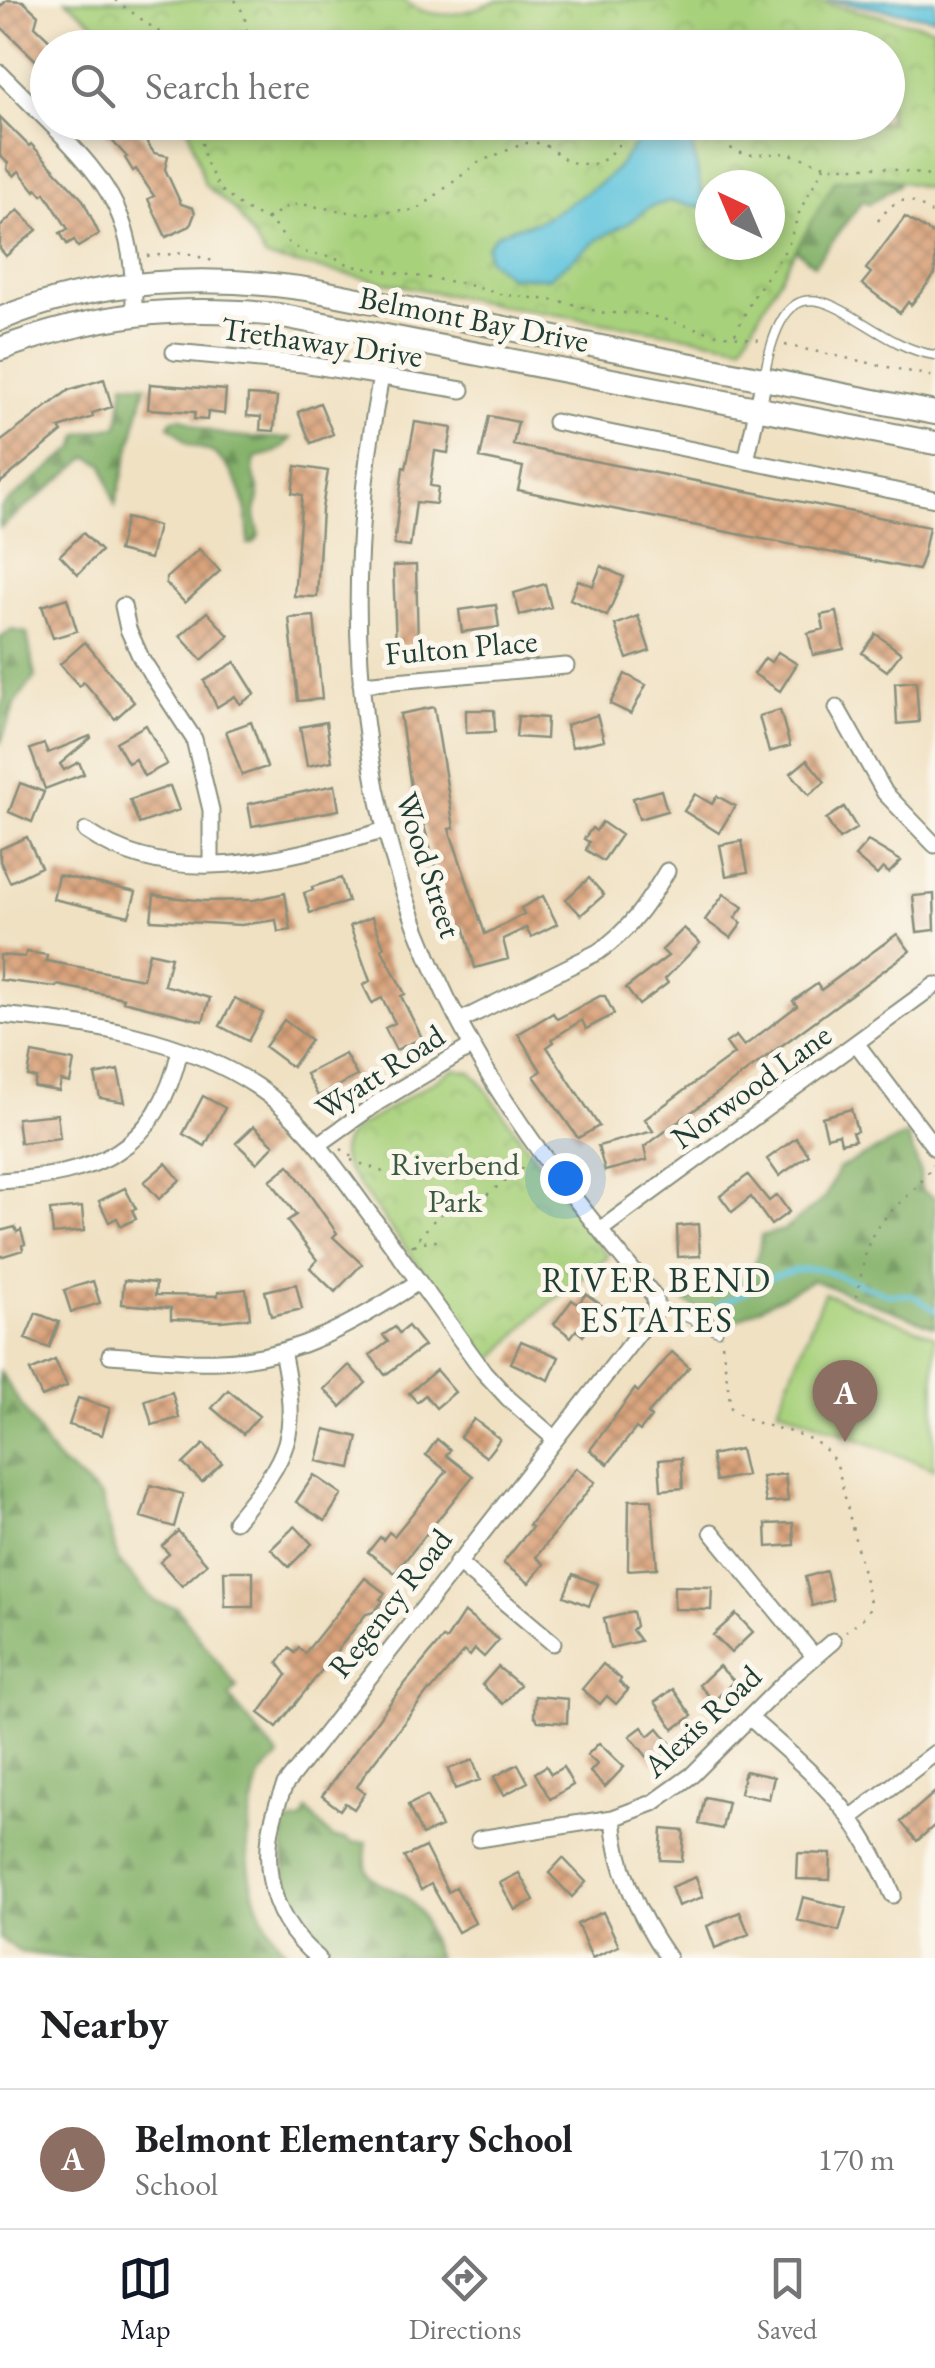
<!DOCTYPE html>
<html lang="en">
<head>
<meta charset="utf-8">
<style>
	:root { --surface:#fff; --page:#f2f2f2; --text:#202124; --muted:#757577; --line:#e0e0e0; --accent:#111827 }
	body { margin:0; font-family:"EB Garamond",serif; background:var(--page); color:var(--text) }
	.compass { position:absolute; left:695px; top:170px; width:90px; height:90px; border-radius:50%; background:var(--surface); box-shadow:0 5px 15px #0003; rotate:316deg }
	.you { position:absolute; left:565px; top:1178px; width:35px; height:35px; margin:-25px; border:8px solid #fff; border-radius:50%; background:#1a73e8; box-shadow:0 0 0 15px #1a73e833 }
	.badge { display:grid; place-items:center; width:65px; height:65px; border-radius:50%; background:var(--accent); color:#fff; font-size:32px; font-weight:700 }
	.pin { position:absolute; translate:-50% -82px; filter:drop-shadow(0 2px 5px #0008) }
	.pin::after { content:''; position:absolute; top:52px; width:35px; height:30px; background:inherit; clip-path:polygon(0 0,100% 0,50% 100%) }
	.list { margin:0; padding:0; list-style:none }
	h2 { display:flex; justify-content:space-between; align-items:center; height:130px; margin:0; padding:0 40px; font-size:42px }
	h2 small { font-size:32px; font-weight:400; color:var(--muted) }
	.list li { display:grid; grid-template-columns:65px 1fr auto; gap:30px; align-items:center; box-sizing:border-box; height:140px; padding:0 40px; border-top:2px solid var(--line) }
	.list b { display:block; font-size:38px; white-space:nowrap }
	.list p { margin:0; font-size:32px; white-space:nowrap; color:var(--muted) }
	.list em { font-size:32px; font-style:normal; color:var(--muted) }
	.icon { flex:none; width:55px; height:55px; fill:none; stroke:currentColor; stroke-width:2; stroke-linecap:round; stroke-linejoin:round }
	.map { position:relative; flex:none; width:935px; height:1958px; overflow:hidden }
	.search { position:absolute; background:var(--surface); box-shadow:0 5px 15px #0003; left:30px; right:30px; top:30px; height:110px; display:flex; align-items:center; gap:25px; box-sizing:border-box; padding:0 35px; border-radius:55px; color:var(--muted); font-size:38px }
	.sheet { height:270px; background:var(--surface) }
	nav { display:flex; justify-content:space-around; align-items:center; box-sizing:border-box; height:140px; border-top:2px solid var(--line); background:var(--surface); font-size:28px; color:var(--muted) }
	nav a { display:grid; justify-items:center; gap:5px }
	nav .on { color:var(--accent) }
	.map>svg:first-child { display:block }
	.green { fill:#a8d17c; stroke:#648758; stroke-width:2.5 }
	.forest { fill:url(#forest-firs); stroke:#527850; stroke-width:2.5 }
	.park { fill:url(#park-crowns); stroke:#648758; stroke-width:2.5; fill-rule:evenodd }
	.water { fill:#5fc4dd; stroke:#3f8088; stroke-width:2.5 }
	.lines { fill:none; stroke-linecap:round; stroke-linejoin:round }
	.stream { stroke:#5fc4dd; stroke-width:5 }
	.building { fill:url(#building-cross-hatch) }
	.lane-casing { stroke:#888f7c; stroke-width:11 }
	.street-casing { stroke:#888f7c; stroke-width:19 }
	.secondary-casing { stroke:#888f7c; stroke-width:26 }
	.path { stroke:#888f7c; stroke-width:2.5; stroke-dasharray:2.5 8; stroke-linecap:butt }
	.lane { stroke:#fff; stroke-width:8 }
	.street { stroke:#fff; stroke-width:15 }
	.secondary { stroke:#fff; stroke-width:22 }
	.labels { text-anchor:middle; stroke-width:10; stroke-linejoin:round; paint-order:stroke }
	.street-label { font-size:32px; fill:#1f3d34; stroke:#fbf7ec }
	.park-label { font-size:32px; fill:#3a5b42; stroke:#fbf7ec }
	.neighbourhood-label { font-size:35px; letter-spacing:2.5px; fill:#1f3d34; stroke:#fbf7ec }
</style>
</head>
<body>
<div class="map">
<svg width="935" height="1958" viewBox="0 0 935 1958">
	<defs>
		<pattern id="forest-firs" width="22" height="20" patternUnits="userSpaceOnUse" patternTransform="scale(2.5)"><rect width="22" height="20" fill="#86b36c"/><path d="M5 1l3.5 6h-7zM16 11l3.5 6h-7z" fill="#6d935a"/></pattern>
		<pattern id="park-crowns" width="20" height="18" patternUnits="userSpaceOnUse" patternTransform="scale(2.5)"><rect width="20" height="18" fill="#a8d17c"/><path d="M2 6a3 3 0 1 1 6 0M12 15a3 3 0 1 1 6 0" fill="none" stroke="#90b46c"/></pattern>
		<pattern id="building-cross-hatch" width="8" height="8" patternUnits="userSpaceOnUse" patternTransform="scale(2.5)"><rect width="8" height="8" fill="#daa37c"/><path d="M0 0l8 8M0 8l8-8" fill="none" stroke="#b08666"/></pattern>
	</defs>
	<rect width="100%" height="100%" fill="#fbf7ec"/>
	<filter id="ink" filterUnits="userSpaceOnUse"><feTurbulence type="fractalNoise" baseFrequency=".01" numOctaves="2"/><feDisplacementMap in="SourceGraphic" scale="20" xChannelSelector="R" yChannelSelector="G"/><feConvolveMatrix kernelMatrix="1 2 1 2 8 2 1 2 1" color-interpolation-filters="sRGB"/></filter>
	<filter id="wash" filterUnits="userSpaceOnUse"><feTurbulence type="fractalNoise" baseFrequency=".0048" numOctaves="4" result="noise"/><feDisplacementMap in="SourceGraphic" scale="40" xChannelSelector="R" yChannelSelector="G"/><feGaussianBlur stdDeviation="2.25" result="paint"/><feColorMatrix in="noise" values="0 0 0 0 0 0 0 0 0 0 0 0 0 0 0 0 0 1.4 0 .05"/><feComposite in="paint" operator="in"/></filter>
	<g filter="url(#wash)">
		<rect width="100%" height="100%" fill="#f0e1c3"/>
		<path class="green" d="M824,1293L935,1336L934,1469L778,1408Z"/>
		<path class="forest" d="M855,175L898,181V185L869,204L863,200L814,265L792,246L835,180Z
			M124,383L146,385L115,505L103,464L88,457L0,528V508L76,447L79,434L118,426Z
			M181,417C215,440 251,438 291,438C282,451 271,455 256,457C248,478 260,480 259,498C258,503 255,508 255,514C255,528 265,533 253,544H248C250,512 241,476 216,455C207,448 194,449 186,442C179,435 179,431 169,426L172,419Z
			M12,630L27,633L35,677L17,700L0,744V709L5,696L0,670V638Z
			M907,1135L920,1171L921,1190L935,1198V1327L813,1280L733,1322L718,1320L685,1302C722,1282 757,1291 761,1236L784,1230L825,1198L838,1169Z
			M0,1372L55,1458L102,1498L118,1560L155,1602L176,1607L237,1687L229,1697L279,1757C274,1762 267,1768 262,1774C256,1782 256,1794 253,1804C240,1858 252,1917 292,1958H66L20,1952L0,1939Z
			M307,1810L332,1838L347,1839L353,1843L367,1842C358,1895 390,1876 415,1906C428,1922 428,1942 438,1958H342C300,1917 276,1887 285,1824L303,1820Z"/>
		<path class="park" d="M66,0H402C437,24 463,14 498,0H810L935,28V190L883,177L835,180L742,345L498,305L266,258L236,211L205,185L187,123L888,122V48L123,47ZM710,185H770V245H710Z
			M454,1069L470,1072L478,1079L608,1257L535,1315L491,1362L348,1171C338,1156 341,1142 354,1130Z"/>
		<path class="water" d="M826,0H935V18Z
			M674,122L681,123L689,130L705,208L670,201L650,207L628,223L600,238L548,278L509,276L488,259L487,247C498,225 520,229 540,220C560,210 581,196 600,183C629,164 635,125 674,122Z"/>
		<g class="lines">
			<path class="stream" d="M718,1305L762,1285L771,1277L802,1269H819L888,1294L912,1295L935,1310"/>
		</g>
		<g id="blocks">
			<path class="building" d="M7,0L23,1L38,15L35,26L58,48H48V72L0,26V7Z
				M0,117L29,146L31,144L83,200L99,234L78,247L74,240L67,244L60,233L68,229L45,193L42,195L37,189L35,191L19,171L14,176L7,169L8,163L0,156Z
				M95,122H133L154,153L168,156L165,169L181,204L193,208L195,213L190,226L166,237L148,199L154,196L136,169L133,171L125,158L127,157Z
				M18,210L37,230L6,256L0,249V227Z
				M905,217L935,235V274L911,305L908,302L900,313L862,284L871,273L866,269Z
				M104,379L112,407L92,413L93,417L59,428L62,432L0,483V442L69,390Z
				M150,384L226,390L224,414L208,412L207,420L194,419L195,412L148,409Z
				M248,395L277,397L274,431L260,430L261,417L247,416Z
				M320,403L333,434L311,443L298,412Z
				M489,416L518,422L513,445L929,527L923,556L918,570L518,490L523,467L480,458Z
				M415,422L452,428L448,453L435,451L430,486L438,487L436,504L416,502L410,547L394,545L403,467L406,468Z
				M296,466L328,471L322,509L317,597L294,596L302,495L292,493Z
				M126,518L158,526L150,559L118,551Z
				M83,533L101,551L78,574L60,555Z
				M199,549L220,571L185,603L166,583V578Z
				M416,565L418,644L396,646L393,566Z
				M601,566L624,577L607,616L570,599L578,580L593,586Z
				M545,584L551,607L520,615L514,593Z
				M67,598L77,631L53,638L42,606Z
				M496,605L499,627L462,632L459,610Z
				M207,612L229,636L202,660L180,636Z
				M837,612L844,649L813,655L808,633L824,629L821,615Z
				M314,616L322,699L298,701L289,618Z
				M638,616L650,651L627,659L615,625Z
				M876,634L901,653L887,671L862,653Z
				M85,642L134,702L115,719L84,682L79,686L60,664Z
				M778,652L797,664L780,691L754,674L765,658L771,662Z
				M235,662L255,694L240,704L235,696L217,707L204,681Z
				M625,674L646,685L631,714L610,704Z
				M916,681L919,722L897,724L895,683Z
				M434,707L454,828L449,829L485,934L524,914L521,908L543,896L557,924L531,937L526,928L503,939L508,959L475,968L464,926L456,929L442,890L415,794H412L400,714Z
				M466,710H494L495,732L466,733Z
				M780,710L790,746L769,752L759,716Z
				M597,715L604,740L572,747L566,725Z
				M518,716L547,718L546,739L516,737Z
				M251,722L267,767L242,775L226,731Z
				M326,722L332,761L307,766L300,727Z
				M146,725L167,764L144,776L135,759L128,763L116,742Z
				M90,736L91,738L60,764L64,770L79,762L84,774L45,789L30,749L44,744L48,753Z
				M807,760L825,782L809,795L791,773Z
				M20,783L44,792L32,822L9,812Z
				M335,785L339,810L252,826L248,804Z
				M170,786L179,810L139,824L130,800Z
				M661,790L667,811L639,819L633,798Z
				M695,794L712,804L717,796L735,806L719,833L684,811Z
				M844,807L857,828L839,839L826,819Z
				M602,822L621,835L603,861L586,850L589,842L584,839L592,828L596,831Z
				M27,837L41,867L10,882L0,861V849Z
				M742,841L748,872L726,876L720,845Z
				M868,841L901,861L889,873L883,868L877,875L855,856Z
				M58,875L136,892L129,916L53,899Z
				M341,878L348,902L310,913L304,893L313,890L312,887Z
				M589,878L604,895L581,915L566,899Z
				M285,893L291,930L278,932L276,920L241,925L151,920L154,895L204,901L254,900Z
				M724,894L743,907L735,918L742,923L731,938L705,920Z
				M934,894L935,930L917,932L913,896Z
				M372,917L384,947L381,948L405,994L401,996L422,1038L396,1050L385,1028L395,1023L382,998L372,1003L363,985L370,981L350,926Z
				M684,928L700,943L665,979L668,983L639,1005L626,988L668,956L662,950Z
				M897,934L910,951L644,1147L647,1160L605,1171L598,1146L653,1131L645,1119L734,1054L726,1043L736,1036L744,1046L797,1006L793,1001L817,984L821,990Z
				M26,952L47,955L46,961L143,979L149,952L171,957L164,985L210,998L203,1021L123,1001L124,998L57,985L56,987L0,980V955L25,957Z
				M600,996H605L614,1014L586,1029L582,1020L552,1039L554,1042L547,1047L599,1126L578,1138L534,1076L541,1071L518,1034L553,1013L557,1019Z
				M235,998L263,1013L248,1041L220,1026Z
				M284,1020L311,1040L292,1067L265,1047Z
				M32,1053L74,1061L70,1083L61,1081L59,1091L34,1087L36,1078L28,1076Z
				M345,1054L357,1076L318,1096L306,1074Z
				M118,1070L125,1102L100,1098L95,1075Z
				M203,1096L225,1108L205,1146L183,1134Z
				M851,1109L857,1131L852,1132L855,1140L841,1143L839,1134L827,1137L822,1117Z
				M57,1114L60,1138L20,1143L17,1118Z
				M254,1126L274,1145L257,1163L236,1143Z
				M796,1138L809,1155L779,1176L767,1159Z
				M166,1163L180,1180L159,1199L144,1182Z
				M289,1165L337,1233L333,1237L362,1264L335,1292L310,1268L317,1260L287,1221L296,1215L270,1180Z
				M748,1175L769,1201L777,1195L789,1212L771,1225L751,1197L732,1212L720,1196Z
				M125,1188L136,1209L132,1210L136,1219L121,1226L117,1218L109,1222L99,1201Z
				M82,1207L84,1231L53,1234L50,1210Z
				M698,1224L700,1256L678,1257L677,1226Z
				M15,1227L17,1232L21,1230L25,1244L22,1245L23,1250L0,1257V1231Z
				M124,1280L156,1283L155,1295L218,1296V1292L246,1289L250,1318L221,1321L171,1319V1308L122,1304Z
				M93,1281L100,1303L71,1312L64,1290Z
				M296,1284L302,1309L271,1316L265,1291Z
				M586,1294L604,1307L583,1336L576,1330L571,1337L554,1324L572,1300L578,1304Z
				M36,1313L59,1322L49,1348L25,1339Z
				M408,1326L424,1346L385,1375L370,1355L388,1342L383,1335L395,1327L399,1333Z
				M521,1341L559,1357L549,1380L511,1363Z
				M672,1352L689,1367L648,1414L651,1417L640,1431L636,1428L608,1464L590,1450L635,1389L638,1392Z
				M55,1360L67,1386L42,1397L30,1371Z
				M349,1365L366,1383L341,1407L324,1389Z
				M436,1370L455,1392L436,1408L425,1395L417,1402L409,1393Z
				M228,1390L259,1416L243,1434L212,1408Z
				M172,1392L179,1418L152,1425L145,1400Z
				M78,1398L110,1408L102,1435L69,1425Z
				M474,1419L500,1439L486,1457L460,1437Z
				M325,1429L358,1437L351,1468L317,1461Z
				M437,1439L450,1450L446,1455L473,1476L395,1573L368,1552L380,1537L383,1540L389,1532L394,1536L447,1471L426,1455Z
				M204,1444L222,1463L202,1482L183,1464Z
				M740,1449L746,1475L716,1481L711,1455Z
				M681,1458L683,1488L661,1490L659,1460Z
				M576,1468L595,1482L536,1557L544,1564L529,1583L503,1563L532,1527L529,1525Z
				M785,1474L788,1501L766,1503L762,1477Z
				M314,1475L342,1494L325,1521L296,1502Z
				M151,1485L183,1494L174,1527L141,1517Z
				M652,1499L657,1568L628,1570L629,1500Z
				M793,1523L794,1545L767,1547L766,1524Z
				M295,1526L312,1544L289,1567L271,1549Z
				M178,1531L207,1564L182,1586L160,1562L169,1554L162,1546Z
				M224,1571H253V1607H225Z
				M826,1571L833,1600L812,1606L805,1577Z
				M573,1574L598,1584L589,1606L564,1596Z
				M365,1578L385,1593L380,1599L383,1601L374,1612L366,1614L277,1727L259,1713L287,1675L278,1663L289,1648L295,1653L299,1648L305,1653Z
				M674,1586L712,1587L711,1610L674,1609Z
				M464,1612L499,1640L484,1657L475,1649L470,1656L464,1651L431,1691L429,1690L366,1772L357,1787L365,1793L354,1809L345,1803L340,1810L322,1796L398,1692L443,1638L446,1640Z
				M633,1612L636,1626L632,1630L640,1641L610,1648L604,1619Z
				M736,1614L753,1632L731,1653L713,1635Z
				M603,1664L621,1679L619,1682L628,1690L616,1704L607,1696L600,1704L582,1689Z
				M719,1666L734,1681L714,1701L699,1685Z
				M498,1667L520,1685L503,1704L482,1685Z
				M673,1689L692,1716L674,1729L655,1702Z
				M535,1696L568,1699L567,1723L538,1721L534,1716Z
				M642,1727L649,1736L658,1728L674,1748L653,1764L630,1736Z
				M599,1743L624,1767L605,1787L590,1772L597,1764L587,1755Z
				M473,1760L480,1780L455,1789L448,1769Z
				M518,1764L528,1782L504,1795L494,1777Z
				M546,1766L551,1774L563,1767L573,1785L550,1799L535,1773Z
				M745,1771L774,1777L769,1799L740,1793Z
				M935,1792V1825L917,1841L901,1822Z
				M427,1796L441,1827L422,1835L408,1805Z
				M705,1797L728,1802L722,1829L699,1824Z
				M662,1829L684,1831L682,1861L660,1860Z
				M425,1847L448,1892L456,1887L475,1923L458,1932L431,1884L421,1890L404,1857Z
				M798,1853L831,1854L830,1880L797,1879Z
				M563,1858L586,1882L572,1897L549,1873Z
				M519,1873L534,1900L515,1910L500,1883Z
				M696,1877L703,1897L678,1906L671,1887Z
				M803,1897L846,1908L839,1931L797,1920Z
				M603,1912L619,1946L592,1958L577,1924Z
				M740,1912L749,1934L715,1948L707,1926Z"/>
		</g>
	</g>
	<g filter="url(#ink)">
		<use href="#blocks" fill-opacity="0" stroke="#888f7c" stroke-width="2.5"/>
		<g class="lines">
			<defs>
				<path id="lane" d="M764,378C791,223 859,346 935,355
					M657,1304L718,1331"/>
				<path id="street" d="M0,73L48,121
					M49,122C113,186 135,220 134,313
					M174,352L303,364L462,390
					M555,422L935,499
					M746,461L764,379
					M123,606L128,629L141,658L194,739L211,810V865
					M361,684L566,666
					M837,708L885,793L935,845
					M86,831C176,893 290,857 386,830
					M0,1015C86,1023 182,1037 256,1086C305,1119 337,1170 372,1217C409,1269 447,1320 484,1372L508,1398L555,1439
					M460,1021L598,952C630,930 647,904 667,871
					M856,1043L935,1148
					M318,1145L380,1101L472,1046
					M0,1181C96,1175 157,1152 180,1050
					M600,1230L935,985
					M110,1355C146,1357 183,1363 219,1361C294,1359 357,1322 418,1282
					M235,1521C290,1455 300,1436 282,1351
					M712,1532L814,1656
					M457,1562L553,1643
					M750,1718C818,1778 856,1808 893,1895
					M852,1817L935,1753
					M613,1818C617,1870 638,1915 668,1958
					M479,1839L613,1818L653,1803L692,1775L782,1685L833,1641
					M318,1958C263,1913 257,1848 285,1785L655,1312V1297C589,1219 522,1135 472,1046C353,833 336,612 381,376"/>
				<path id="secondary" d="M0,319C98,278 209,274 313,290L935,413
					M0,349C98,313 175,305 278,315L935,443"/>
			</defs>
			<use href="#lane" class="lane-casing"/>
			<use href="#street" class="street-casing"/>
			<use href="#secondary" class="secondary-casing"/>
			<path class="path" d="M115,0L181,48
				M235,0L244,14L250,48
				M203,122L202,143L205,160L219,188L241,207L271,222L288,242L303,252L334,257L352,266L461,283L500,294L565,302L603,313H641L712,333L759,340
				M713,122L730,148L746,155L787,153L831,167H880L935,177
				M267,219L288,206L300,204L361,214L417,210L479,162L525,143H542L569,162L593,165L605,159L640,122
				M878,221C898,194 909,195 935,216
				M147,256L186,253L213,261
				M735,334L752,299L788,246L800,210L824,166
				M785,345L935,377
				M341,1149L350,1155L351,1161
				M351,1160L381,1171L389,1178
				M414,1245L431,1240L443,1243
				M412,1246L435,1219L451,1206L467,1197L488,1194L529,1163
				M856,1297C863,1274 863,1249 876,1229C893,1205 919,1191 933,1164
				M722,1344L731,1408C765,1437 817,1422 838,1468L871,1606L862,1619L846,1631"/>
			<use href="#lane" class="lane"/>
			<use href="#street" class="street"/>
			<use href="#secondary" class="secondary"/>
		</g>
	</g>
	<g class="labels">
		<g class="street-label">
			<text transform="translate(474 319) rotate(11)" y="11">Belmont Bay Drive</text>
			<text transform="translate(322 342) rotate(8)" y="11">Trethaway Drive</text>
			<text transform="translate(461 647) rotate(-5)" y="11">Fulton Place</text>
			<text transform="translate(429 865) rotate(72)" y="11">Wood Street</text>
			<text transform="translate(380 1072) rotate(-33)" y="11">Wyatt Road</text>
			<text transform="translate(751 1086) rotate(-36)" y="11">Norwood Lane</text>
			<text transform="translate(390 1603) rotate(-52)" y="11">Regency Road</text>
			<text transform="translate(702 1721) rotate(-43)" y="11">Alexis Road</text>
		</g>
		<g class="park-label">
			<text x="455" y="1175">Riverbend<tspan x="455" dy="37">Park</tspan></text>
		</g>
		<g class="neighbourhood-label">
			<text x="657" y="1292">RIVER BEND<tspan x="657" dy="40">ESTATES</tspan></text>
		</g>
	</g>
</svg>
<svg class="compass" viewBox="-18 -18 36 36"><path d="M0-13l5 13h-10z" fill="#e53935"/><path d="M0 13l5-13h-10z" fill="#757577"/></svg>
<div class="you"></div>
<div class="pin badge" style="left:845px;top:1442px;background:#8d6e63">A</div>
<div class="search"><svg class="icon" aria-label="search" viewBox="0 0 24 24"><circle cx="10" cy="10" r="6"/><path d="M15 15l6 6"/></svg>Search here</div>
</div>
<section class="sheet">
<h2>Nearby<small></small></h2>
<ul class="list">
<li><span class="badge" style="background:#8d6e63">A</span><div><b>Belmont Elementary School</b><p>School</p></div><em>170 m</em></li>
</ul>
</section>
<nav>
<a class="on"><svg class="icon" aria-label="map" viewBox="0 0 24 24"><path d="M3 6l6-2 6 2 6-2v14l-6 2-6-2-6 2zM9 4v14M15 6v14"/></svg>Map</a>
<a><svg class="icon" aria-label="directions" viewBox="0 0 24 24"><path d="M12 3l9 9-9 9-9-9zM9 14v-3h6M13 9l2 2-2 2"/></svg>Directions</a>
<a><svg class="icon" aria-label="saved" viewBox="0 0 24 24"><path d="M7 4h10v16l-5-4-5 4z"/></svg>Saved</a>
</nav>
</body>
</html>
